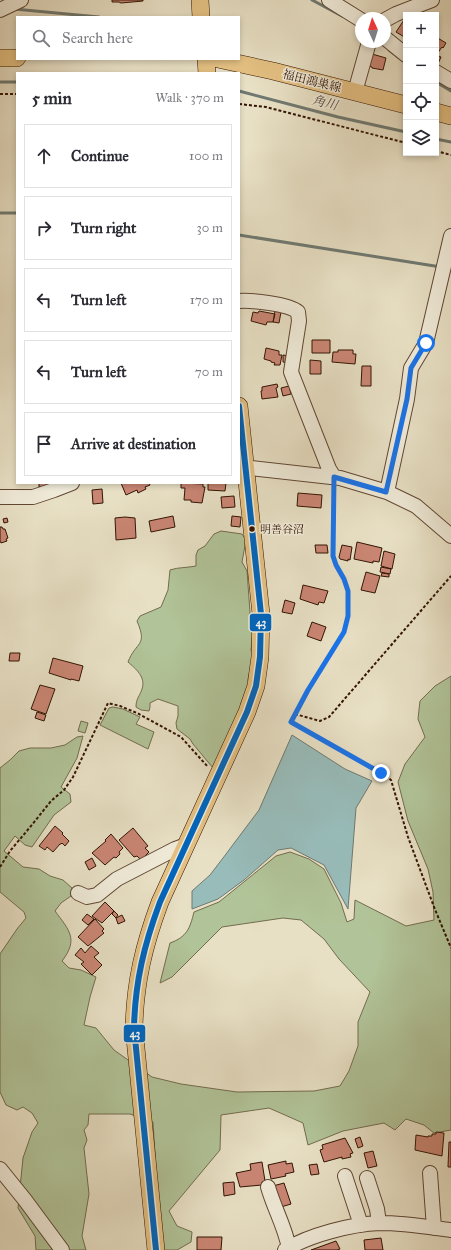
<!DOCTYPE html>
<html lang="en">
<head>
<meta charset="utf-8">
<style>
	:root { --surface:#fff; --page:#f2f2f3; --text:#2b2b33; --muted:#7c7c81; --line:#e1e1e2 }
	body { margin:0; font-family:"IM FELL Great Primer","Noto Serif JP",serif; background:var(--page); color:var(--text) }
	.controls { position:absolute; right:12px; top:12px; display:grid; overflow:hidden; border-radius:0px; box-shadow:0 2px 6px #0003 }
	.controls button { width:36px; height:36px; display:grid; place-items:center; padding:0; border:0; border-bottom:1px solid var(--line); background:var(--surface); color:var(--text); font:20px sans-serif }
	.compass { position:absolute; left:355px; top:12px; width:36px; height:36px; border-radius:50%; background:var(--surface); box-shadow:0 2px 6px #0003; rotate:356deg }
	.stop { position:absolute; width:12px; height:12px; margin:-9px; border:3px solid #1a73e8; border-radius:50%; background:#fff }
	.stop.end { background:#1a73e8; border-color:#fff; box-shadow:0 1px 4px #0008 }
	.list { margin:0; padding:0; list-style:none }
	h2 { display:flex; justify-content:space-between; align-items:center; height:52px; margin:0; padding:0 16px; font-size:17px }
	h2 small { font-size:13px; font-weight:400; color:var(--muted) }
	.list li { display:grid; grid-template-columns:26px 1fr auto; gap:12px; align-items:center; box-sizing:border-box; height:64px; margin:0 8px 8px; padding:0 8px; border:1px solid var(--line); border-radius:0px }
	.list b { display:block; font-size:15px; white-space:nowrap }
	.list em { font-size:13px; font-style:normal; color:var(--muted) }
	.icon { flex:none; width:22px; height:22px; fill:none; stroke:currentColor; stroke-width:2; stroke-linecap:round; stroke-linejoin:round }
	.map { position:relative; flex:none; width:451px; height:1250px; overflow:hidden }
	.search { position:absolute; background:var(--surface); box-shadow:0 2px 6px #0003; left:16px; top:16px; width:224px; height:44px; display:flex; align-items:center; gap:10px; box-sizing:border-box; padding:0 14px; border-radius:0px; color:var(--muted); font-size:15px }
	.panel { position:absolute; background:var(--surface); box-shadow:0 2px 6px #0003; left:16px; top:72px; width:224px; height:412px; border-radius:0px }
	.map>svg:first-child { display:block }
	.green { fill:#b1c398; stroke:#726c4e }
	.water { fill:#98bcba; stroke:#6f7971 }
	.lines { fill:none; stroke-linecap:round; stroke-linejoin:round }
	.stream { stroke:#6f7971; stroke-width:3 }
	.building { fill:#ca8674; stroke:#321403 }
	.minor-casing { stroke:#604734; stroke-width:16 }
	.major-casing { stroke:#321403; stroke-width:18 }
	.path { stroke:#321403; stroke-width:2; stroke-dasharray:3 2; stroke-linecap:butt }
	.minor { stroke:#f0ebd9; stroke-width:14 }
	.major { stroke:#e4c082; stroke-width:17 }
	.bus-1-casing { stroke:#f0ebd9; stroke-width:9 }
	.bus-1 { stroke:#0065bd; stroke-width:6 }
	.route { stroke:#1a73e8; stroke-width:5 }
	.bus-dot { fill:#321403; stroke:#f0ebd9; stroke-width:1.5 }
	.labels { text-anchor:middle; stroke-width:3; stroke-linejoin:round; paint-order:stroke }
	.bus-label { font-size:11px; fill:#321403; stroke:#f0ebd9; text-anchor:start }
	.street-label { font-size:12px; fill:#321403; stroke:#f0ebd9 }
	.water-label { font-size:13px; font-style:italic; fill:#564f43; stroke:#f0ebd9 }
	.line-badge { stroke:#f0ebd9; stroke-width:1.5 }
	.badge-label { font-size:11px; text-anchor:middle; font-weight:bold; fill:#fff }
</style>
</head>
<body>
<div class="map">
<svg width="451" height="1250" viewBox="0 0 451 1250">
	<rect width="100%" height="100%" fill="#e8e0c5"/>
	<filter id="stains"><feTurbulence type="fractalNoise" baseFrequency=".005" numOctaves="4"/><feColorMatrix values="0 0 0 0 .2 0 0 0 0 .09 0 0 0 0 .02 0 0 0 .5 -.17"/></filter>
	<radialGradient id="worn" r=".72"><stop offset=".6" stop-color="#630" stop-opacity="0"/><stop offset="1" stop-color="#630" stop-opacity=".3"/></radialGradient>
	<path class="green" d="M221,531L242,534L246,540L242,562L247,571L251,626L253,633L251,650L253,658L248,679L249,687L241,703V714L213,768L193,744L190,739L177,729L176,723L178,716V706L158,699L150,703V707L149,711L141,710L136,707C136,698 140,696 142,689C146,677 136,669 128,662C136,641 148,647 137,621L140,616L161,607L168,590L170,570C179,567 186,568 196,566V555L198,550L205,546L214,534Z
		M451,676V1130L434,1133L424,1125L406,1119L395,1130L384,1123L343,1131L308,1145L303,1123L269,1108L221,1115L220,1150L169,1211L177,1226L192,1232L191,1242L177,1250H161L153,1122L130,1114H89L88,1125L84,1130L87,1140L84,1148L89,1194L82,1236L86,1250H36L35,1236L18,1208L23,1158L32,1132L38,1123L32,1113L23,1107L17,1110L6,1105L0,1092V954L17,929L26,918L24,912L0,892V768L10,760L19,751L30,748H51L65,745L77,737L83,736L77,758L61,787L70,794L71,802L54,815L32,847L25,845L15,836L4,851L23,867L39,869L50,876L63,880L72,888L71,896L61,903L55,911C69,930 79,939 62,961L69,968L81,970L96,977L90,997L84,1025L96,1028L114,1050L152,1077L181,1084L237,1092L314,1091L340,1086L349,1071L358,1046V1022L370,992L339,959L324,939L301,920L283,918L222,927L172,977L160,983L170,943C187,937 190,928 194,912L219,902L276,856L290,852L309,859L324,869L341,903L347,922L354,919L355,900L406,926L434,920L433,892L428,869L408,821L398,782L405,764L425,737L418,719L420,701L435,686Z
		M113,707L123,709L140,717L136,724L154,732L148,749L100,725L109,708Z
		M81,721L88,723L85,733L78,731Z"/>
	<path class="water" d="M292,735L345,769L372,781L356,808L348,909L324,865L291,848L278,850L244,880L218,899L192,909V891L210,875L223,858L259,810Z"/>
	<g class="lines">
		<path class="stream" d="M312,0L342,16
			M14,9L99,17
			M389,50L406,63
			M0,82H17
			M436,82L451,91
			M239,91L338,117L406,132
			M436,139L451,142
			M0,213H17
			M239,235L441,267"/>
	</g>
	<path class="building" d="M112,0H143V1L121,3L119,2H112Z
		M404,20L406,21V38L396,32Z
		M436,37L446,43L443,48L442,47L437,54L436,53Z
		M372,54L386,58L383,70L372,68V67L369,66Z
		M436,55L441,57L437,66H436Z
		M259,311L275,314L273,322H267L266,325L251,321L253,312L258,313Z
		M275,311L281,312L279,323L273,322Z
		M312,340H330V353H312Z
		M266,348L279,351V355H282L280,365H274L275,363L271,362V361L264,359Z
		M338,350H353V354H356L355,364L332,362L333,352H338Z
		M283,355L289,356L288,363L283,362Z
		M310,360L321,361V374H310Z
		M362,366H371V386H361Z
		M277,384L278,387L276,388L278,397L262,399L261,391H262V387Z
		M289,386L291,394L283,396L281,388Z
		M39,483H51V487H39Z
		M121,483H149L150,485L145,487L146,489L138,493L137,490L126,495Z
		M181,483L203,484V487H205L202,503L191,502V500H184L185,488H181Z
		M208,483H226L225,491L208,490Z
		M102,489L103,503L93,504L92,490Z
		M298,493L322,495L321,508L297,506Z
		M234,496L235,507L222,508L221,497Z
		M173,516L175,527L151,532L149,521Z
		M232,516L241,517L240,527L231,526Z
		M125,517L135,518L136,538L116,540L115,518Z
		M7,518L8,522L4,523L3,519Z
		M0,527H2L3,529H5L8,538L6,539L7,541L1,543L0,541Z
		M357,542L382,548L379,562L373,561V563L354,559Z
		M315,545H327L328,553H316Z
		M342,545L352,547L350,560L348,559V561L340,559L339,557Z
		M384,551L395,554L392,569L381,566Z
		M381,567L391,569L390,574L380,572Z
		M366,572L380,576L375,593L361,590Z
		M382,573L389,574V577L381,576Z
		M303,585L328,591L324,603L319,602L318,605L300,599Z
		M285,600L295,603L292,614L282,612Z
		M312,622L326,627L321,641L307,636Z
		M10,653H20L19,661H9Z
		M53,658L83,666L79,681L71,679V680L49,673Z
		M40,685L55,689L46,714L31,709Z
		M37,712L46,715L44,721L35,718Z
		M55,826L63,833L62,834L69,841L65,846L62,843L61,844H60L53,852L47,847L45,850L39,846Z
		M133,828L148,846L145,848L149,852L141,860L137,856L134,857L119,840Z
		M111,834L123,848L119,852L120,854L116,858L114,857L105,865L92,853L106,841L105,840Z
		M92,858L96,866L89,870L85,862Z
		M105,902L114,911L102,923L92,916Z
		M114,911L118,915L116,918L112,914Z
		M87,914L94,919L88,925L82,920Z
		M122,915L125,921L118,924L116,918Z
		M95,919L104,929L102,931L104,933L88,946L78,937Z
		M91,946L99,953L94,957L102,965L92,975L81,964L84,962L75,955L81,948L85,953Z
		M436,1132L444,1133L442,1156L415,1150L416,1135L428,1137V1136H432V1134H436Z
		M360,1137L363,1146L358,1148L355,1139Z
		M345,1138L353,1153L350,1154L351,1157L342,1159V1157L324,1162L320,1150L323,1149L322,1145Z
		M449,1142H451V1167H448Z
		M373,1151L377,1166L368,1168L364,1153Z
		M286,1161V1164L292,1163L294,1172L285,1174L286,1176L271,1179L268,1165Z
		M262,1162L265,1181L262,1182V1185L240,1187L236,1173L251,1170L250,1164Z
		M317,1164L319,1174L311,1175L309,1165Z
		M234,1182L235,1194L224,1196L223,1183Z
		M284,1183L291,1204L281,1207L273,1186Z
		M197,1237H222L221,1250H197Z
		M381,1238L383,1250H365L364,1240Z
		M336,1241L340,1249L337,1250H311Z"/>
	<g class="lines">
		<defs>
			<path id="minor" d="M329,0L361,20
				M0,10L21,0
				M385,20L396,14L432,0
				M385,38L406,55
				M436,72L451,81
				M355,92L369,42
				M239,301C251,300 289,304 298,312L299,321L291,372L329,469L334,477
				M251,468L340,478L387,492L416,506L451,536
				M387,492L407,399L411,368L426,343L451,236
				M0,497H33L54,490L72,483
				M78,893L87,897L97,895L117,879L175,849L186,845
				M0,1169L25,1200L62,1250
				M430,1173L434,1228
				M345,1176L361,1225
				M367,1178L377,1209L379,1223
				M268,1187C274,1208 285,1227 289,1248
				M285,1250C309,1235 352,1224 380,1223C404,1223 428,1227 451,1230"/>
			<path id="major" d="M200,0L201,17
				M0,58H17
				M206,59L207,73
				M218,59L273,71L406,105
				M436,112L451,116
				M156,1250L134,1028C135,982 144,945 160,902L247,712L256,686L260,657L261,614L239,406"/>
		</defs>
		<use href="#minor" class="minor-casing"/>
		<use href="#major" class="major-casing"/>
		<path class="path" d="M0,94H17
			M239,104L266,107L406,143
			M436,151L451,155
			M334,489L333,556L336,565L344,579L348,591V616L344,632L308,690L291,722L381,773L391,780L408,837L434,907L451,948
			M295,714L320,721L329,717L451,576
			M0,867L10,851L31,826L51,801L64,790L73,777L108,703L120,706L137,713L181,737L208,767"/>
		<use href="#minor" class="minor"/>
		<use href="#major" class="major"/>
		<defs>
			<path id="bus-1" d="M156,1250L134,1028C135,982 144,945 160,902L247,712L256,686L260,657L261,614L239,406"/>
		</defs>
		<use href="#bus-1" class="bus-1-casing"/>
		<use href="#bus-1" class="bus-1"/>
	</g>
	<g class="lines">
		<path class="route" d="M381,773L291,722L308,690L344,632L348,616V591L344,579L336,565L333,556L334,477L386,492L407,399L411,368L426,343"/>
	</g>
	<circle class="bus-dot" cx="252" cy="529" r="3.5"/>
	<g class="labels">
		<g class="bus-label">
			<text x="260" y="533">明善谷沼</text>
		</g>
		<g class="street-label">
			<text transform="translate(312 81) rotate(14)" y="4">福田鴻巣線</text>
		</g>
		<g class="water-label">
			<text transform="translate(325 102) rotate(14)" y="5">角川</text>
		</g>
	</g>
	<g class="line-badge">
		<rect x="249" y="613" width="23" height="19" rx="4" fill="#0065bd"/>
		<rect x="123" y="1024" width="23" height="19" rx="4" fill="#0065bd"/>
	</g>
	<g class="badge-label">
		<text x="261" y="626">43</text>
		<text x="135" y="1037">43</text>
	</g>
	<rect width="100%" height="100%" filter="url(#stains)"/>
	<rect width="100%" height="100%" fill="url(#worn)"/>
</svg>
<div class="controls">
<button>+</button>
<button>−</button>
<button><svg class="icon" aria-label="locate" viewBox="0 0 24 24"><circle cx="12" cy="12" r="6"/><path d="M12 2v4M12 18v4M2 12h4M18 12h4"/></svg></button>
<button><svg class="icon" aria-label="layers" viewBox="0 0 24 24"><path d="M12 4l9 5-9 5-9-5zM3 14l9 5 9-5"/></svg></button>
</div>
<svg class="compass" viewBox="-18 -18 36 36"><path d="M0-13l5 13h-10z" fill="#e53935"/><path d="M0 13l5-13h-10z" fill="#7c7c81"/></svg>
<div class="stop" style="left:426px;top:343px"></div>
<div class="stop end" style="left:381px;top:773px"></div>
<div class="search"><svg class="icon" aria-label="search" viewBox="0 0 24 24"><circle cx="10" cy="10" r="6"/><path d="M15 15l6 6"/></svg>Search here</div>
<section class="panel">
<h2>5 min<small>Walk · 370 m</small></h2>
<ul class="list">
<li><svg class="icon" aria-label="ahead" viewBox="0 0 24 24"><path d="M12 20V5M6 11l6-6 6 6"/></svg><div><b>Continue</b></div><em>100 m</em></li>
<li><svg class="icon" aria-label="right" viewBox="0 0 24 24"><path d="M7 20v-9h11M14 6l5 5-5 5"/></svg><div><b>Turn right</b></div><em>30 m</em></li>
<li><svg class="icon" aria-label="left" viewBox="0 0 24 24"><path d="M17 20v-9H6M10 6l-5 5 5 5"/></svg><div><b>Turn left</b></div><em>170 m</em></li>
<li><svg class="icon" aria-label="left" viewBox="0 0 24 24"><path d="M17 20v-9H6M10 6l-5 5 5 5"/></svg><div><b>Turn left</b></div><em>70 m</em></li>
<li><svg class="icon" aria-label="arrive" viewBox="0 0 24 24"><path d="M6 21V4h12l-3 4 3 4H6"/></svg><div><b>Arrive at destination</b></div></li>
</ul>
</section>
</div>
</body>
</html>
